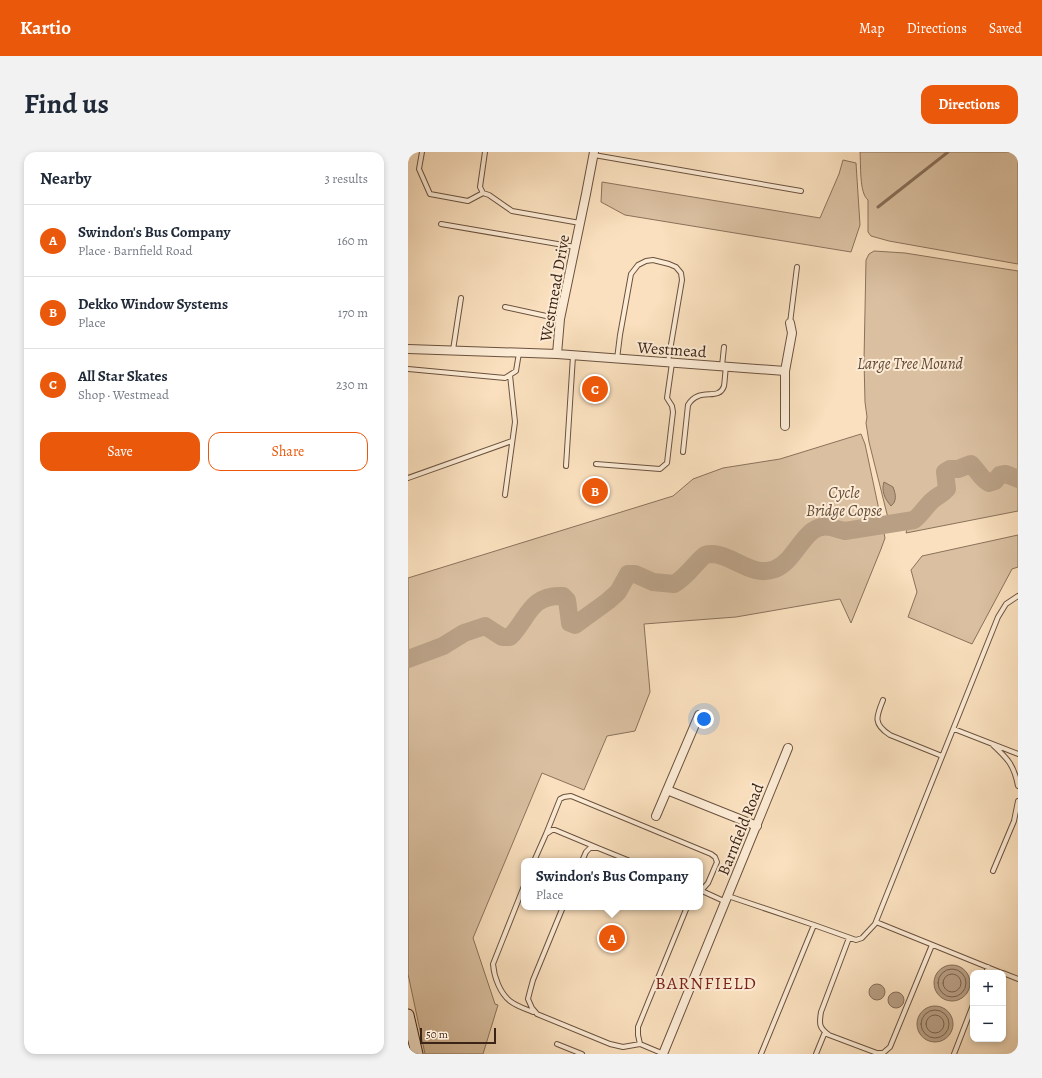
<!DOCTYPE html>
<html lang="en">
<head>
<meta charset="utf-8">
<style>
	:root { --surface:#fff; --page:#f2f2f3; --text:#1f2937; --muted:#747a83; --line:#e0e1e3; --accent:#ea580c }
	body { margin:0; font-family:Alegreya,serif; background:var(--page); color:var(--text) }
	.controls { position:absolute; right:12px; bottom:12px; display:grid; overflow:hidden; border-radius:8px; box-shadow:0 2px 6px #0003 }
	.controls button { width:36px; height:36px; display:grid; place-items:center; padding:0; border:0; border-bottom:1px solid var(--line); background:var(--surface); color:var(--text); font:20px sans-serif }
	.scale { position:absolute; left:12px; bottom:10px; width:76px; box-sizing:border-box; padding-left:4px; border:2px solid #3b2315; border-top:0; font-size:11px; line-height:14px; white-space:nowrap; color:#3b2315; -webkit-text-stroke:3px #fcebd5; paint-order:stroke }
	.you { position:absolute; left:296px; top:567px; width:14px; height:14px; margin:-10px; border:3px solid #fff; border-radius:50%; background:#1a73e8; box-shadow:0 0 0 6px #1a73e833 }
	.badge { display:grid; place-items:center; width:26px; height:26px; border-radius:50%; background:var(--accent); color:#fff; font-size:13px; font-weight:700 }
	.pin { position:absolute; translate:-50% -50%; border:2px solid #fff; box-shadow:0 1px 4px #0006 }
	.popup { position:absolute; left:113px; top:706px; width:182px; height:52px; box-sizing:border-box; display:grid; place-content:center; border-radius:8px; background:var(--surface); filter:drop-shadow(0 1px 3px #0005); font-size:13px; white-space:nowrap; color:var(--muted) }
	.popup b { font-size:15px; color:var(--text) }
	.popup::after { content:''; position:absolute; left:50%; top:100%; margin-left:-8px; border:8px solid transparent; border-top-color:var(--surface) }
	.list { margin:0; padding:0; list-style:none }
	h2 { display:flex; justify-content:space-between; align-items:center; height:52px; margin:0; padding:0 16px; font-size:17px }
	h2 small { font-size:13px; font-weight:400; color:var(--muted) }
	.list li { display:grid; grid-template-columns:26px 1fr auto; gap:12px; align-items:center; box-sizing:border-box; height:72px; padding:0 16px; border-top:1px solid var(--line) }
	.list b { display:block; font-size:15px; white-space:nowrap }
	.list p { margin:0; font-size:13px; white-space:nowrap; color:var(--muted) }
	.list em { font-size:13px; font-style:normal; color:var(--muted) }
	.actions { display:flex; gap:8px; padding:12px 16px }
	.actions a { flex:1; padding:9px 0; border:1px solid var(--accent); border-radius:12px; text-align:center; font-size:14px; color:var(--accent) }
	.actions .main { background:var(--accent); color:#fff }
	.map { position:relative; flex:none; width:610px; height:902px; overflow:hidden; border-radius:12px }
	header { display:flex; align-items:center; gap:24px; box-sizing:border-box; height:56px; padding:0 20px; background:var(--accent); color:#fff }
	header strong { font-size:19px }
	nav { display:flex; gap:22px; margin-inline-start:auto; font-size:14px }
	.intro { display:flex; align-items:center; justify-content:space-between; box-sizing:border-box; height:96px; padding:0 24px }
	h1 { margin:0; font-size:28px }
	.button { padding:10px 18px; border-radius:12px; background:var(--accent); color:#fff; font-size:14px; font-weight:700 }
	main { display:flex; gap:24px; padding:0 24px }
	aside { flex:1; background:var(--surface); border-radius:12px; box-shadow:0 2px 6px #0003 }
	.map>svg:first-child { display:block }
	.green { fill:#dac0a1; stroke:#8a725b }
	.water { fill:#b9a085; stroke:#876e58 }
	.lines { fill:none; stroke-linecap:round; stroke-linejoin:round }
	.shore { stroke:#7a624d; stroke-width:1 }
	.stream { stroke:#876e58; stroke-width:3 }
	.river { stroke:#b9a085; stroke-width:18 }
	.lane-casing { stroke:#6b523f; stroke-width:6 }
	.street-casing { stroke:#6b523f; stroke-width:10 }
	.secondary-casing { stroke:#3b2315; stroke-width:13 }
	.lane { stroke:#fcebd5; stroke-width:4 }
	.street { stroke:#fcebd5; stroke-width:8 }
	.secondary { stroke:#fcebd5; stroke-width:11 }
	.labels { text-anchor:middle; stroke-width:4; stroke-linejoin:round; paint-order:stroke }
	.street-label { font-size:16px; fill:#3b2315; stroke:#fcebd5 }
	.park-label { font-size:16px; font-style:italic; fill:#634a38; stroke:#fcebd5 }
	.quarter-label { font-size:18px; letter-spacing:1px; fill:#7a1f14; stroke:#fcebd5 }
</style>
</head>
<body>
<header>
<strong>Kartio</strong>
<nav><a>Map</a><a>Directions</a><a>Saved</a></nav>
</header>
<div class="intro"><h1>Find us</h1><a class="button">Directions</a></div>
<main>
<aside>
<h2>Nearby<small>3 results</small></h2>
<ul class="list">
<li><span class="badge">A</span><div><b>Swindon's Bus Company</b><p>Place · Barnfield Road</p></div><em>160 m</em></li>
<li><span class="badge">B</span><div><b>Dekko Window Systems</b><p>Place</p></div><em>170 m</em></li>
<li><span class="badge">C</span><div><b>All Star Skates</b><p>Shop · Westmead</p></div><em>230 m</em></li>
</ul>
<div class="actions"><a class="main">Save</a><a>Share</a></div>
</aside>
<div class="map">
<svg width="610" height="902" viewBox="0 0 610 902">
	<rect width="100%" height="100%" fill="#fae0be"/>
	<filter id="stains"><feTurbulence type="fractalNoise" baseFrequency=".005" numOctaves="4"/><feColorMatrix values="0 0 0 0 .2 0 0 0 0 .09 0 0 0 0 .02 0 0 0 .5 -.17"/></filter>
	<radialGradient id="worn" r=".72"><stop offset=".6" stop-color="#630" stop-opacity="0"/><stop offset="1" stop-color="#630" stop-opacity=".3"/></radialGradient>
	<path class="green" d="M452,0H610V112L481,89L463,84L460,80V48C451,41 453,12 452,0Z
		M435,8L448,11L452,73L443,100L217,63L193,50L194,30L412,66L431,22Z
		M466,99L497,101L610,119V325C591,313 590,328 581,327C575,326 569,313 563,309L550,314H541C529,325 538,326 535,338L527,342L508,363L501,366L481,370L461,290L458,271L459,265L457,250L456,208L458,108L461,102Z
		M453,282L457,292L477,386L473,397L443,471L432,447L328,465L236,472L242,540L227,579L199,584L176,638L134,621L65,786L87,852L90,853L75,902H17L0,822V426L265,344L285,327L315,316L372,307Z
		M560,320L576,336L595,330L610,334V359L498,381L499,377L534,347L541,338L545,324L549,321Z
		M610,383V415L604,417L564,492L500,465L509,440L503,418L514,404Z"/>
	<path class="water" d="M476,330L485,335C488,343 489,349 483,354C477,347 473,339 476,330Z
		M526 831a18 18 0 1 1 36 0a18 18 0 1 1-36 0Z
		M461 840a8 8 0 1 1 16 0a8 8 0 1 1-16 0Z
		M480 848a8 8 0 1 1 16 0a8 8 0 1 1-16 0Z
		M509 872a18 18 0 1 1 36 0a18 18 0 1 1-36 0Z"/>
	<g class="lines">
		<path class="shore" d="M530 831a14 14 0 1 1 28 0a14 14 0 1 1-28 0Z
			M535 831a9 9 0 1 1 18 0a9 9 0 1 1-18 0Z
			M513 872a14 14 0 1 1 28 0a14 14 0 1 1-28 0Z
			M518 872a9 9 0 1 1 18 0a9 9 0 1 1-18 0Z"/>
		<path class="stream" d="M470,55L540,0"/>
		<path class="river" d="M0,507L35,494L56,481L77,474L94,485H102C120,467 122,442 155,444L159,448L162,471L167,473L200,449L210,440L220,422H227L245,430L266,432C279,425 286,412 297,403C300,402 303,402 306,402C326,404 345,426 367,417C389,409 397,369 422,375C427,376 431,378 437,379L506,368C514,362 519,352 526,347C531,343 535,342 539,337L537,320L542,317H550L563,312C570,319 573,327 581,331L587,329L592,323L598,322L610,327"/>
		<defs>
			<path id="lane" d="M14,0L11,17L22,42L60,49L75,41
				M77,0L72,35L75,41L81,43L104,59L172,71
				M186,3L393,39
				M33,72L167,95
				M97,155L152,167
				M382,171L389,115
				M45,198L53,146
				M209,207L212,183L223,122L230,113L238,109L245,108L261,112L268,115L273,121L274,128L260,210
				M314,214L316,195
				M0,217L97,226L108,219L111,201
				M275,300L280,253C291,234 311,250 316,234C317,228 317,221 318,215
				M188,312L252,317L259,311L265,260L264,254L259,246L264,211
				M158,314L165,204
				M0,326L104,289
				M97,343L107,270L102,223
				M475,548C468,565 465,572 482,583L534,604
				M546,577L610,602
				M585,593C600,607 606,613 610,634
				M138,682L152,647L156,645L163,644L303,702L307,705L309,710L300,731L292,740
				M126,709L138,682L144,678H147L190,696
				M174,709L178,700L182,696H190L222,709
				M585,719L606,669L610,649
				M116,734L85,812C86,825 92,841 102,849C108,854 118,857 125,860
				M294,739L318,750
				M320,744L406,773
				M155,755L125,828L122,839L120,847L124,856L129,862L202,892L215,895L232,892L256,902
				M468,770L594,821
				M441,786L413,860C411,872 411,876 421,883L469,901H475L482,895L524,793
				M578,821L580,815
				M595,821L610,827
				M149,892L174,902
				M232,892L230,883V875L279,755
				M353,902L406,773L448,788L454,786L467,772L590,465L598,452L610,444
				M408,902L417,880
				M546,902L565,853"/>
			<path id="street" d="M0,197L149,202L152,167L178,42L186,0
				M149,202L377,219L384,181L382,171
				M377,219V274
				M259,638L349,674
				M248,664L291,563
				M255,902L380,596"/>
			<path id="secondary" d="M0,863L9,902"/>
		</defs>
		<use href="#lane" class="lane-casing"/>
		<use href="#street" class="street-casing"/>
		<use href="#secondary" class="secondary-casing"/>
		<use href="#lane" class="lane"/>
		<use href="#street" class="street"/>
		<use href="#secondary" class="secondary"/>
	</g>
	<g class="labels">
		<g class="street-label">
			<text transform="translate(146 136) rotate(-80)" y="6">Westmead Drive</text>
			<text transform="translate(264 197) rotate(4)" y="6">Westmead</text>
			<text transform="translate(332 677) rotate(-68)" y="6">Barnfield Road</text>
		</g>
		<g class="park-label">
			<text x="502" y="217">Large Tree Mound</text>
			<text x="436" y="346">Cycle<tspan x="436" dy="18">Bridge Copse</tspan></text>
		</g>
		<g class="quarter-label">
			<text x="298" y="837">BARNFIELD</text>
		</g>
	</g>
	<rect width="100%" height="100%" filter="url(#stains)"/>
	<rect width="100%" height="100%" fill="url(#worn)"/>
</svg>
<div class="controls">
<button>+</button>
<button>−</button>
</div>
<div class="scale">50 m</div>
<div class="you"></div>
<div class="pin badge" style="left:204px;top:786px">A</div>
<div class="popup"><b>Swindon's Bus Company</b>Place</div>
<div class="pin badge" style="left:187px;top:339px">B</div>
<div class="pin badge" style="left:187px;top:237px">C</div>
</div>
</main>
</body>
</html>
